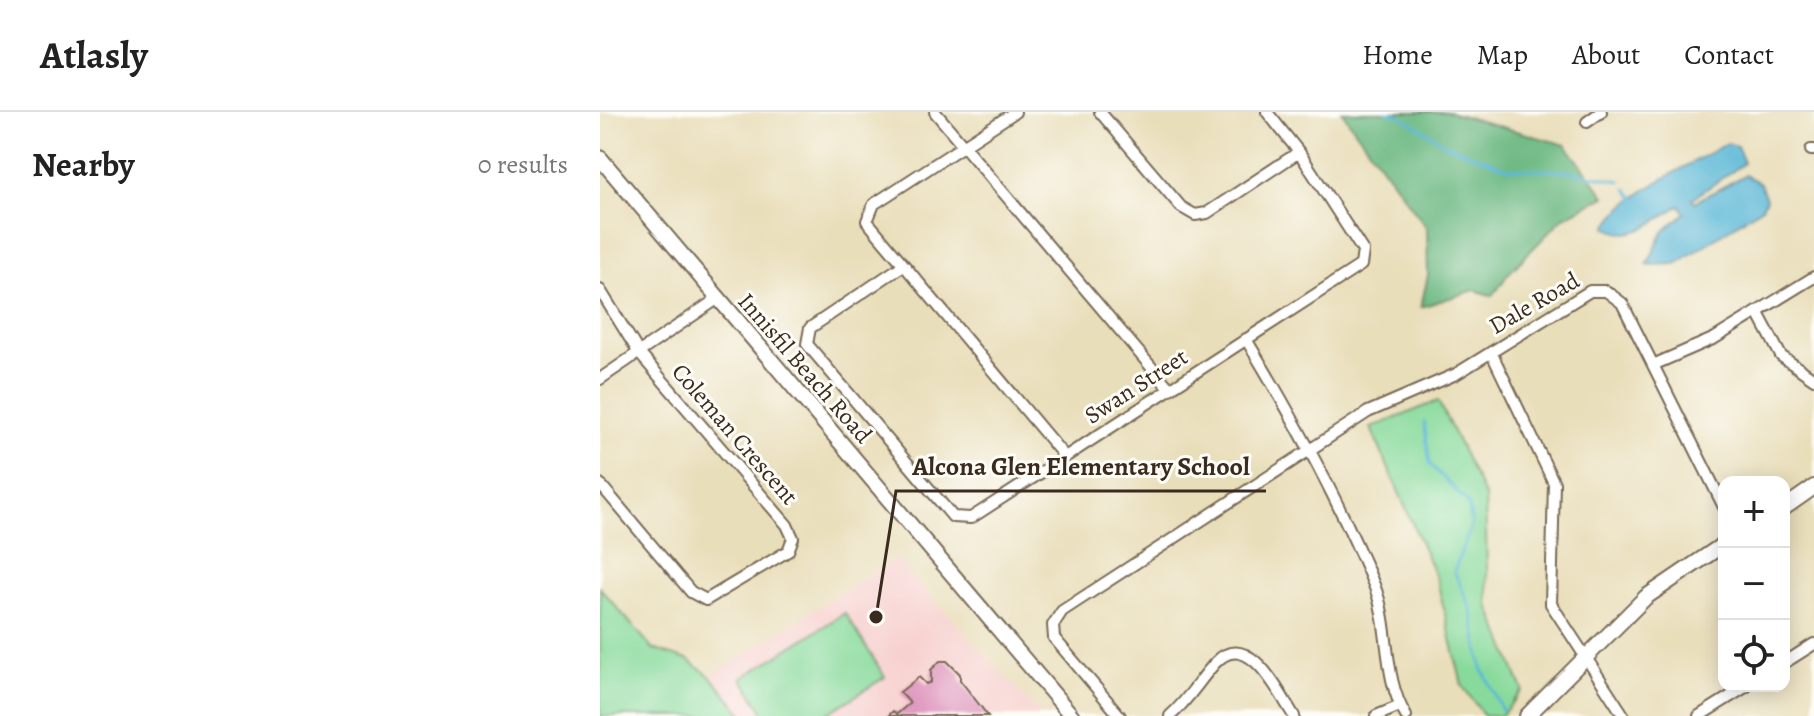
<!DOCTYPE html>
<html lang="en">
<head>
<meta charset="utf-8">
<style>
	:root { --surface:#fff; --page:#f2f2f2; --text:#222; --muted:#767676; --line:#e0e0e0 }
	body { margin:0; font-family:Alegreya,serif; background:var(--page); color:var(--text) }
	.controls { position:absolute; right:24px; bottom:24px; display:grid; overflow:hidden; border-radius:16px; box-shadow:0 4px 20px #0003 }
	.controls button { width:72px; height:72px; display:grid; place-items:center; padding:0; border:0; border-bottom:2px solid var(--line); background:var(--surface); color:var(--text); font:40px sans-serif }
	.list { margin:0; padding:0; list-style:none }
	h2 { display:flex; justify-content:space-between; align-items:center; height:104px; margin:0; padding:0 32px; font-size:34px }
	h2 small { font-size:26px; font-weight:400; color:var(--muted) }
	.icon { flex:none; width:44px; height:44px; fill:none; stroke:currentColor; stroke-width:2; stroke-linecap:round; stroke-linejoin:round }
	.map { position:relative; flex:none; width:1214px; height:604px; overflow:hidden }
	header { display:flex; align-items:center; gap:48px; box-sizing:border-box; height:112px; padding:0 40px; background:var(--surface); border-bottom:2px solid var(--line) }
	header strong { font-size:38px }
	nav { display:flex; gap:44px; margin-inline-start:auto; font-size:28px }
	main { display:flex }
	aside { flex:1; background:var(--surface) }
	.map>svg:first-child { display:block }
	.built { fill:#f7d0cf }
	.green { fill:#88da9c; stroke:#62825d; stroke-width:2 }
	.forest { fill:#6eba84; stroke:#547251; stroke-width:2 }
	.water { fill:#56b6d5; stroke:#48707a; stroke-width:2 }
	.lines { fill:none; stroke-linecap:round; stroke-linejoin:round }
	.stream { stroke:#56b6d5; stroke-width:3 }
	.building { fill:#de92bc }
	.street-casing { stroke:#786955; stroke-width:14 }
	.secondary-casing { stroke:#786955; stroke-width:18 }
	.street { stroke:#fff; stroke-width:10 }
	.secondary { stroke:#fff; stroke-width:14 }
	.labels { text-anchor:middle; stroke-width:6; stroke-linejoin:round; paint-order:stroke }
	.street-label { font-size:24px; fill:#3b2a1e; stroke:#fdfcf7 }
	.leader { fill:none; stroke:#3b2a1e; stroke-width:3 }
	.callout-dot { fill:#3b2a1e; stroke:#fdfcf7; stroke-width:3 }
	.callout-label { font-size:26px; text-anchor:middle; font-weight:bold; fill:#3b2a1e; stroke:#fdfcf7; stroke-width:6; stroke-linejoin:round; paint-order:stroke }
</style>
</head>
<body>
<header>
<strong>Atlasly</strong>
<nav><a>Home</a><a>Map</a><a>About</a><a>Contact</a></nav>
</header>
<main>
<aside>
<h2>Nearby<small>0 results</small></h2>
<ul class="list">
</ul>
</aside>
<div class="map">
<svg width="1214" height="604" viewBox="0 0 1214 604">
	<rect width="100%" height="100%" fill="#fdfcf7"/>
	<filter id="ink" filterUnits="userSpaceOnUse"><feTurbulence type="fractalNoise" baseFrequency=".0125" numOctaves="2"/><feDisplacementMap in="SourceGraphic" scale="16" xChannelSelector="R" yChannelSelector="G"/><feConvolveMatrix kernelMatrix="1 2 1 2 8 2 1 2 1" color-interpolation-filters="sRGB"/></filter>
	<filter id="wash" filterUnits="userSpaceOnUse"><feTurbulence type="fractalNoise" baseFrequency=".006" numOctaves="4" result="noise"/><feDisplacementMap in="SourceGraphic" scale="32" xChannelSelector="R" yChannelSelector="G"/><feGaussianBlur stdDeviation="1.8" result="paint"/><feColorMatrix in="noise" values="0 0 0 0 0 0 0 0 0 0 0 0 0 0 0 0 0 1.4 0 .05"/><feComposite in="paint" operator="in"/></filter>
	<g filter="url(#wash)">
		<rect width="100%" height="100%" fill="#e9deba"/>
		<path class="built" d="M295,446L442,604H145L110,564Z"/>
		<path class="green" d="M838,289L885,385L888,491L923,578L901,604H884L862,573L837,468L771,316Z
			M0,476L53,537L88,548L110,564L145,604H0Z
			M245,501L285,565L224,604H166L142,566Z"/>
		<path class="forest" d="M742,0H849L966,33L1005,84L964,105L908,162L893,184L875,178L821,195L828,163L827,116Z"/>
		<path class="water" d="M1127,31L1137,34L1144,51L1092,87L1095,90L1145,63L1160,71L1166,87L1162,95L1076,152L1047,153L1063,120L1085,101L1080,93C1058,106 1033,133 1007,115C1022,83 1096,50 1127,31Z"/>
		<g class="lines">
			<path class="stream" d="M787,0L800,3L847,33L908,56L967,59L1021,69
				M1027,77L1036,88
				M824,310L830,352L868,391L872,412L854,459L871,497L882,556L902,598"/>
		</g>
		<g id="blocks">
			<path class="building" d="M340,549H347L360,562V568L388,604H288L293,599L297,602L310,591L300,580L319,565L326,572L331,570V558Z"/>
		</g>
	</g>
	<g filter="url(#ink)">
		<use href="#blocks" fill-opacity="0" stroke="#786955" stroke-width="2"/>
		<g class="lines">
			<defs>
				<path id="street" d="M335,0L569,276
					M415,0L274,92L267,109L465,345
					M500,0L581,95L595,103L607,101L699,40
					M987,10L1001,0
					M1211,38H1214
					M302,154L210,216L207,232L353,405L371,406L761,153L763,139L699,40L667,0
					M0,178L39,241L187,413L193,426L188,439L106,488L91,480L0,372
					M1158,201L1181,244L1214,267
					M646,227C693,305 739,388 774,473C791,514 782,565 806,604
					M891,240L954,371L951,492L1024,604
					M1053,253L1115,226L1214,165
					M0,267L117,187
					M1184,551L1214,532
					M520,604L454,526L453,513L462,499L768,300L856,262L990,179H1006L1022,191L1124,395
					M570,604C588,588 599,569 615,551C648,515 679,581 694,604
					M776,604L800,594
					M1099,604L1147,574"/>
				<path id="secondary" d="M0,46L472,604
					M1184,396L1214,375
					M927,604L1046,485L1124,432"/>
			</defs>
			<use href="#street" class="street-casing"/>
			<use href="#secondary" class="secondary-casing"/>
			<use href="#street" class="street"/>
			<use href="#secondary" class="secondary"/>
		</g>
	</g>
	<g class="labels">
		<g class="street-label">
			<text transform="translate(934 191) rotate(-30)" y="8">Dale Road</text>
			<text transform="translate(205 256) rotate(49)" y="8">Innisfil Beach Road</text>
			<text transform="translate(536 274) rotate(-33)" y="8">Swan Street</text>
			<text transform="translate(135 322) rotate(49)" y="8">Coleman Crescent</text>
		</g>
	</g>
	<path class="leader" d="M276 505L296 379H666"/>
	<circle class="callout-dot" cx="276" cy="505" r="8"/>
	<g class="callout-label">
		<text x="481" y="363">Alcona Glen Elementary School</text>
	</g>
</svg>
<div class="controls">
<button>+</button>
<button>−</button>
<button><svg class="icon" aria-label="locate" viewBox="0 0 24 24"><circle cx="12" cy="12" r="6"/><path d="M12 2v4M12 18v4M2 12h4M18 12h4"/></svg></button>
</div>
</div>
</main>
</body>
</html>
